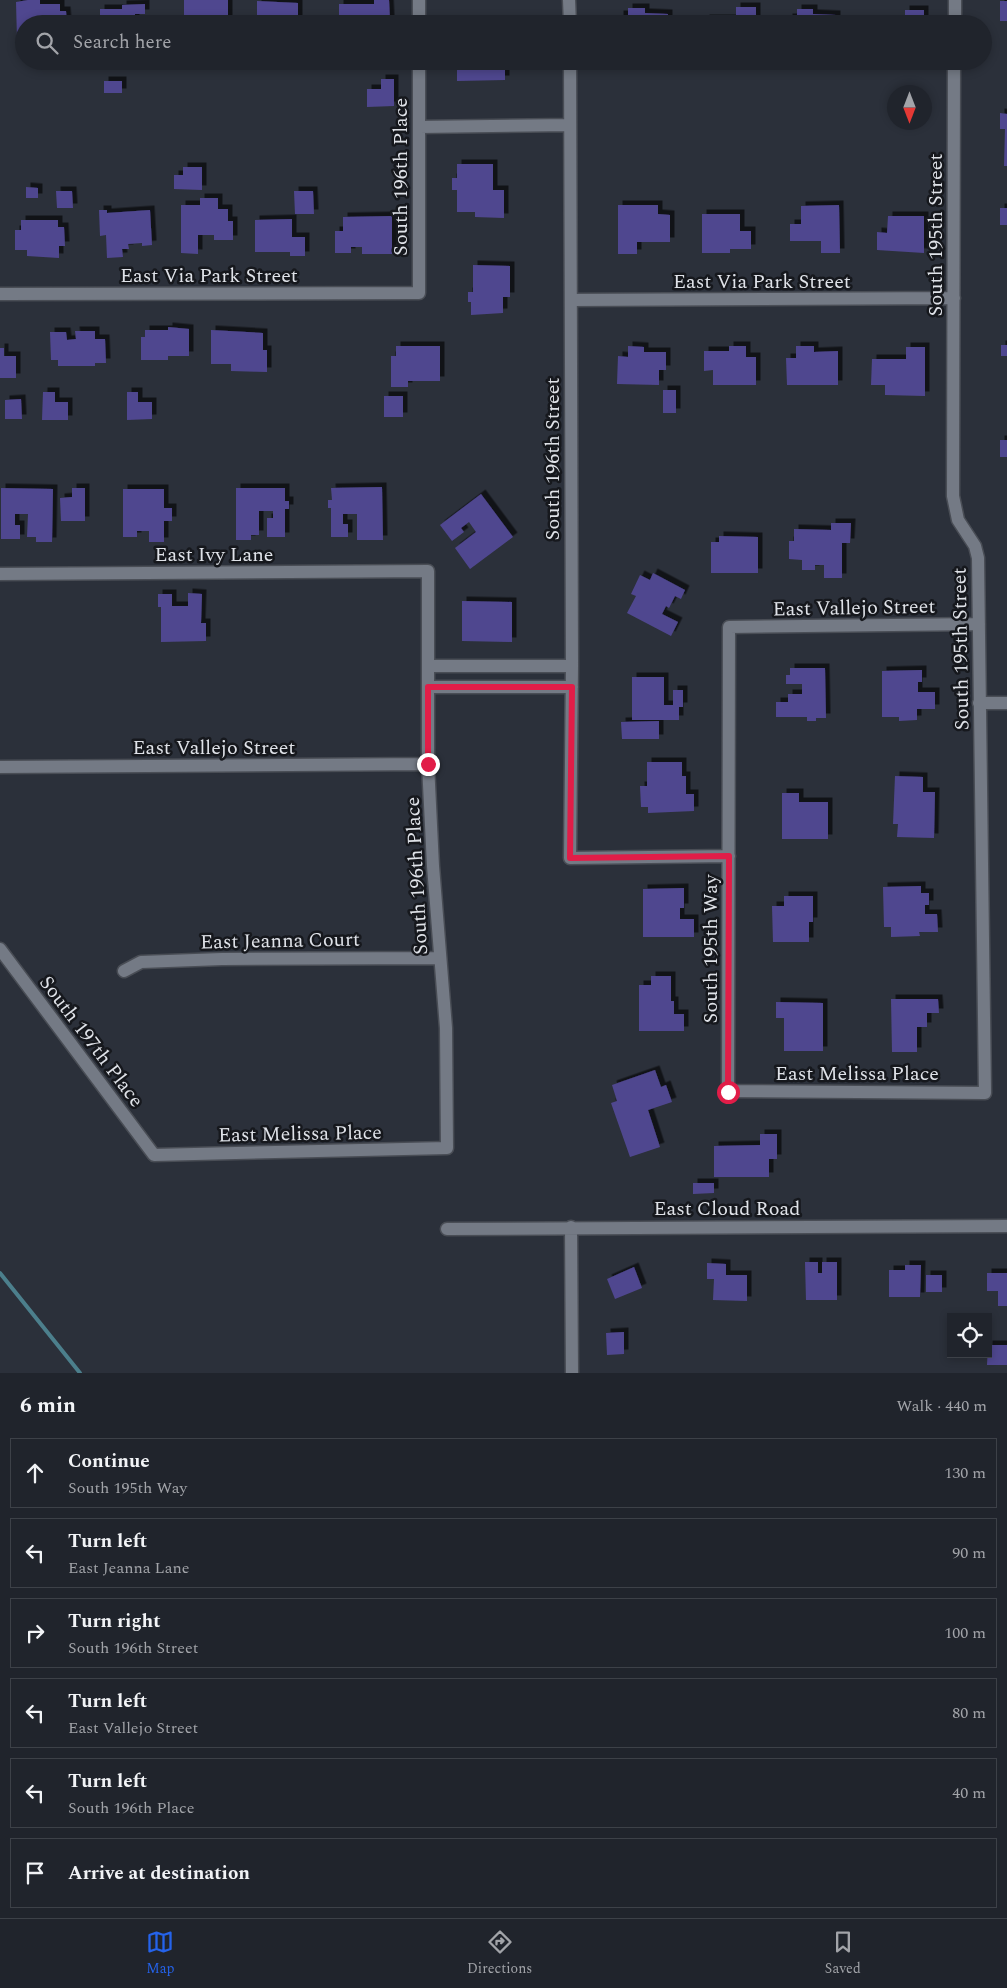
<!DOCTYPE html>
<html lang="en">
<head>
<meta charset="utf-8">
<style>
	:root { --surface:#20242c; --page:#282c34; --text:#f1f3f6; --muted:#a2a4a9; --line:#3d4148; --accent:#2563eb }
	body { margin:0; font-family:Spectral,serif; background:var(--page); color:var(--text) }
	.controls { position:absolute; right:15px; bottom:15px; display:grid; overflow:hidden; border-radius:0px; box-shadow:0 2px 8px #0003 }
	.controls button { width:45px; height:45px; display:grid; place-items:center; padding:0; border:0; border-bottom:1px solid var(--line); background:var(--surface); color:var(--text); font:25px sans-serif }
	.compass { position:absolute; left:887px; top:85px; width:45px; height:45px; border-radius:50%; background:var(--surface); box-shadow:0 2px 8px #0003; rotate:180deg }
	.stop { position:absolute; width:15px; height:15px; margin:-11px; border:4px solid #e11d48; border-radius:50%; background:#fff }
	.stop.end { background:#e11d48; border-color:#fff; box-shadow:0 1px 5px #0008 }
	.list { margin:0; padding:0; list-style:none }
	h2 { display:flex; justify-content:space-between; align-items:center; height:65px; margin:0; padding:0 20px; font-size:21px }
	h2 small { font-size:16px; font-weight:400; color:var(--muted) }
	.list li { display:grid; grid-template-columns:32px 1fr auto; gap:15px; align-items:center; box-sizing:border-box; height:70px; margin:0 10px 10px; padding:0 10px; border:1px solid var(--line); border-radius:0px }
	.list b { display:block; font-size:19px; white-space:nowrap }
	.list p { margin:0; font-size:16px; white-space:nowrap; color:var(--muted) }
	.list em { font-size:16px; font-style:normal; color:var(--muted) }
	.icon { flex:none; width:28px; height:28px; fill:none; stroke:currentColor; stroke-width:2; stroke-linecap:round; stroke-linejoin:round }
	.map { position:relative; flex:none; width:1007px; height:1373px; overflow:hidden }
	.search { position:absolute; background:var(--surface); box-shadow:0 2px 8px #0003; left:15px; right:15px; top:15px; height:55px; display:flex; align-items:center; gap:12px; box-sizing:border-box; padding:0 18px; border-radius:28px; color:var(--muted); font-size:19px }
	.sheet { height:545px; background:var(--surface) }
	nav { display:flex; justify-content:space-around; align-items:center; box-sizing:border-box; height:70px; border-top:1px solid var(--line); background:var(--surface); font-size:14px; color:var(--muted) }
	nav a { display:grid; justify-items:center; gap:2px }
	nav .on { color:var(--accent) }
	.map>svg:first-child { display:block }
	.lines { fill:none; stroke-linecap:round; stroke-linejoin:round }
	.stream { stroke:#4c7f8c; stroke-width:4 }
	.building { fill:#50478f; filter:url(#shadow) }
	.street-casing { stroke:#494d55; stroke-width:15 }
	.street { stroke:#747a85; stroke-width:12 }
	.route { stroke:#e11d48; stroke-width:6 }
	.labels { text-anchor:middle; stroke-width:5; stroke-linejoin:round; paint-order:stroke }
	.street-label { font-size:20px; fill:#dfe2e8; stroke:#16181d }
</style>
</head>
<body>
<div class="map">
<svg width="1007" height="1373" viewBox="0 0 1007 1373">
	<defs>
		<filter id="shadow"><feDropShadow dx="4.5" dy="-4.5" stdDeviation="0" flood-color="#0009"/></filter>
	</defs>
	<rect width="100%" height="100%" fill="#2b303a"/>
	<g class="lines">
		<path class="stream" d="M0,1273L80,1373"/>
	</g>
	<path class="building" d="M28,0H40V4H60V11H66L67,24H24V39H17L16,2Z
		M184,0H228V24H184Z
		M374,0H389L390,20H375V24H339V4H374Z
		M257,1L298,3V24H257Z
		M1000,1H1007V21H1000Z
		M145,4V14H135V24H100V9H122V5Z
		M736,7H756V24H705V19H736Z
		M628,8H645V13L668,14V24H619V15H628Z
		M797,9H813V14L836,15V24H788V18H797Z
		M905,10H924V24H874V21H905Z
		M341,61H357L348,69Z
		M467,61H494V68H505V80L457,81V68H467Z
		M381,79H394V106L367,107V89H381Z
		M104,81H122V93H104Z
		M1000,113L1007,114V166H1004L1005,129H1000Z
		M457,164H493V190H504V218L475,217V212H457V190H452V178H457Z
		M183,167H202V190L174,189V175H183Z
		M26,187L38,188V198H26Z
		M56,191H72L73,208H57Z
		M294,191H313L314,214H295Z
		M200,198H218V209H228V221H233V240H214V235H198V254L181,253V205H200Z
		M618,205H658V214L670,215V242H637V254H618Z
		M839,205L840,253H821V241H790V224H801V206Z
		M1000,208H1007V225H1000Z
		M99,210H107V213L150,210L152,245L142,246V243L128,244L129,249H122L123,257L107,258L106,235L100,236Z
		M702,214H740V231H751V249H730V253H702Z
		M392,216V254H362V247H351V253H335V231H343V217Z
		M888,216H924V253L877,250V232L887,233Z
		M292,219V237H305V256H290V252H255V220Z
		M21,220H58V227H64L65,246H59V258L27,256V250H15V230H21Z
		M473,265L510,266V297H503V313L471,315V302H468V292H473Z
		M168,327L189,329V356H168V360H141V337H145V330H168Z
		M211,330L263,333V350H267V372L231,371V364H211Z
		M75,331H95V339H105L106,363H95V366H58V360H51L50,332H66L67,340L76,339Z
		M1001,345H1007V356H1001Z
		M396,346H440V381H408V387H391V356H396Z
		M628,346L644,347V352H666V370H659V385L617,384L618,356L628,357Z
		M729,346H746V357H756V385H713V370L704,371V351H729Z
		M796,346H814V352L838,351V385H787L786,358H796Z
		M906,347H925V396L885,395V385H871L872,359H906Z
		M0,348H4V356H16V378H0Z
		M663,390H676V413H663Z
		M43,392H55V402H68V420H42Z
		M127,392H138V402H152V419L127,420Z
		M384,396H403V417H384Z
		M21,399L22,419H5V400Z
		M1000,440H1007V457H1000Z
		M382,487L383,540H357V514H343V524H348V537H331V508H328V500H332L331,488Z
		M1,488L53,489L52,542H36V537H27L28,514H15V525H20V539H1Z
		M72,488H85V521H61L60,498L72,497Z
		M236,488H285V501H289V509H285V537H267V518H273V511H259V535H251V540H236Z
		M123,489H164V508H172V521H164V542H149V531H137V537H123Z
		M481,494L513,537L470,569L455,548L476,532L469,522L461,528L464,532L452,541L440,525Z
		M831,523H851L850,543H842V578H824V565H815V570H802V560L789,559V541H794V529L831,530Z
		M719,536L758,537V573H711V542H719Z
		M653,573L685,590L681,599L675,596L669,608L666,606L662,614L678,622L671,636L627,613L636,596L631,594L640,575L650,580Z
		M188,593L202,594L201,623H206V641L161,642V607H158V594H172V606H188Z
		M462,601L512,602V642L462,641Z
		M790,668H825L826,718H816V721H807V717H776V702H788V694H802V684H786V675H790Z
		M922,670V682H918V692H935V709H917V720L899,721V717H882V671Z
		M632,677H664V705H673V690H683V707H679V720H632Z
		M659,721V739H622L621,722Z
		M647,762H682V776H686V794H694V811L648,813V807H641L640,786H647Z
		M895,776L923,777V792H935L934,838L897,837L898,824H893Z
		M782,793H799V802H828V839H782Z
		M921,886V893H929V905H925V914H937L938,932H919L920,936L891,937V927H884L883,887Z
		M684,888V908H680V919H694V937H643V889Z
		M784,896H813V922H809V942H773L772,906H784Z
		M651,976H671V1001H674V1014H684V1031H639V985H651Z
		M891,999H938L939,1013H927V1027H917V1052H892Z
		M776,1002L823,1003V1051H784V1018H776Z
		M655,1070L661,1087L666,1085L672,1102L648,1110L660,1147L630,1157L611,1103L617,1101L612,1085Z
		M760,1134H777V1159H769V1177H714V1146L760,1145Z
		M693,1183H714V1193L693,1194Z
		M805,1262H818V1273H822V1262H837V1300H806Z
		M707,1263L726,1264V1275H747V1301L713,1300L714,1279H707Z
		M905,1265H921L920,1297H889V1270H905Z
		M634,1267L642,1288L615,1299L607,1279Z
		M987,1273H1007V1306H998V1291H987Z
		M926,1275H942V1292H926Z
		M624,1332V1354L607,1355L606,1333Z
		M988,1345H1007V1365H987Z"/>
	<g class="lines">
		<defs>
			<path id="street" d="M419,0V24
				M569,0L570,24
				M955,24V0
				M570,61L572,666L570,858L729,856
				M954,61L953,496L958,520L975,546L978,558L985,1093L728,1091L729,627L979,624
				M419,127L570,125
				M0,294L419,293V61
				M571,300L954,298
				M0,574L428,571V764L433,866L446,1028L447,1148L154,1155L0,949
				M428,666H572
				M428,687H572
				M979,703H1007
				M0,767L428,764
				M124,971L141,962L222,959L439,958
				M571,1227L572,1373
				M447,1229L1007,1226"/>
		</defs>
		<use href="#street" class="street-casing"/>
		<use href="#street" class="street"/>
	</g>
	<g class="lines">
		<path class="route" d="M428,764V687H572L570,858L729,856L728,1092"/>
	</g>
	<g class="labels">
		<g class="street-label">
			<text transform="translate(400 177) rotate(-90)" y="7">South 196th Place</text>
			<text transform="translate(935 235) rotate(-90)" y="7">South 195th Street</text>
			<text x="209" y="282">East Via Park Street</text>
			<text x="762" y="288">East Via Park Street</text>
			<text transform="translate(552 459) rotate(-90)" y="7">South 196th Street</text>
			<text x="214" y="561">East Ivy Lane</text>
			<text transform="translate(854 607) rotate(-1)" y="7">East Vallejo Street</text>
			<text transform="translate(960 649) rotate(-91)" y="7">South 195th Street</text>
			<text x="214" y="754">East Vallejo Street</text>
			<text transform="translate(416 876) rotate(-93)" y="7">South 196th Place</text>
			<text transform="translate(280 940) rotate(-1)" y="7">East Jeanna Court</text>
			<text transform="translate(710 949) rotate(-90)" y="7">South 195th Way</text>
			<text transform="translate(92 1041) rotate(53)" y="7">South 197th Place</text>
			<text x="857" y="1080">East Melissa Place</text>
			<text transform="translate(300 1133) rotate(-1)" y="7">East Melissa Place</text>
			<text x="727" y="1215">East Cloud Road</text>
		</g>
	</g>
</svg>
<div class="controls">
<button><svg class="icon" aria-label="locate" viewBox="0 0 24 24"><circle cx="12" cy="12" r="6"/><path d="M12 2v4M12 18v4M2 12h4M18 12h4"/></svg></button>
</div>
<svg class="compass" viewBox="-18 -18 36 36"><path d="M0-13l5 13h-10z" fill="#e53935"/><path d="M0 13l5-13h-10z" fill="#a2a4a9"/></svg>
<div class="stop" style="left:728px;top:1092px"></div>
<div class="stop end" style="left:428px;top:764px"></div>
<div class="search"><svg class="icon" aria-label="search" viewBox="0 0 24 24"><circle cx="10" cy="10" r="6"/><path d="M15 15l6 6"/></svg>Search here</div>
</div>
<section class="sheet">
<h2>6 min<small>Walk · 440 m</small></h2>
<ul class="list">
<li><svg class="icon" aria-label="ahead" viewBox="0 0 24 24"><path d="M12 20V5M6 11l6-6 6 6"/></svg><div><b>Continue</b><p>South 195th Way</p></div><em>130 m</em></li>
<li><svg class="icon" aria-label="left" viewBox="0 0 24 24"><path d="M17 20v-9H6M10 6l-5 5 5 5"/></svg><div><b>Turn left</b><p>East Jeanna Lane</p></div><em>90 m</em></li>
<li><svg class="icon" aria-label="right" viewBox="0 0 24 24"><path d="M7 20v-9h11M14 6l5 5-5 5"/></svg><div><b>Turn right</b><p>South 196th Street</p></div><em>100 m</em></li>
<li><svg class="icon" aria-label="left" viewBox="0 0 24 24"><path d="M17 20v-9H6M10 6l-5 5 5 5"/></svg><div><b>Turn left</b><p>East Vallejo Street</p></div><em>80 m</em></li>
<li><svg class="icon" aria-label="left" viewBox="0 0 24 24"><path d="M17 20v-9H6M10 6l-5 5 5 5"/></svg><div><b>Turn left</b><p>South 196th Place</p></div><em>40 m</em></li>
<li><svg class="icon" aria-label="arrive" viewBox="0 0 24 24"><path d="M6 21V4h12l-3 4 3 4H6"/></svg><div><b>Arrive at destination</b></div></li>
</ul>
</section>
<nav>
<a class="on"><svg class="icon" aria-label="map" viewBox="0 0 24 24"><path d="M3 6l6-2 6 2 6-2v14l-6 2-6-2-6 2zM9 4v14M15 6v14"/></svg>Map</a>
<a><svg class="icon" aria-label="directions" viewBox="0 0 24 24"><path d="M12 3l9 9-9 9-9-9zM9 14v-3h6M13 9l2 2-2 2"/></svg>Directions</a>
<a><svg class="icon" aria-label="saved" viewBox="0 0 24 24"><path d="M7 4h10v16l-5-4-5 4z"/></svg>Saved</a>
</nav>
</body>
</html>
